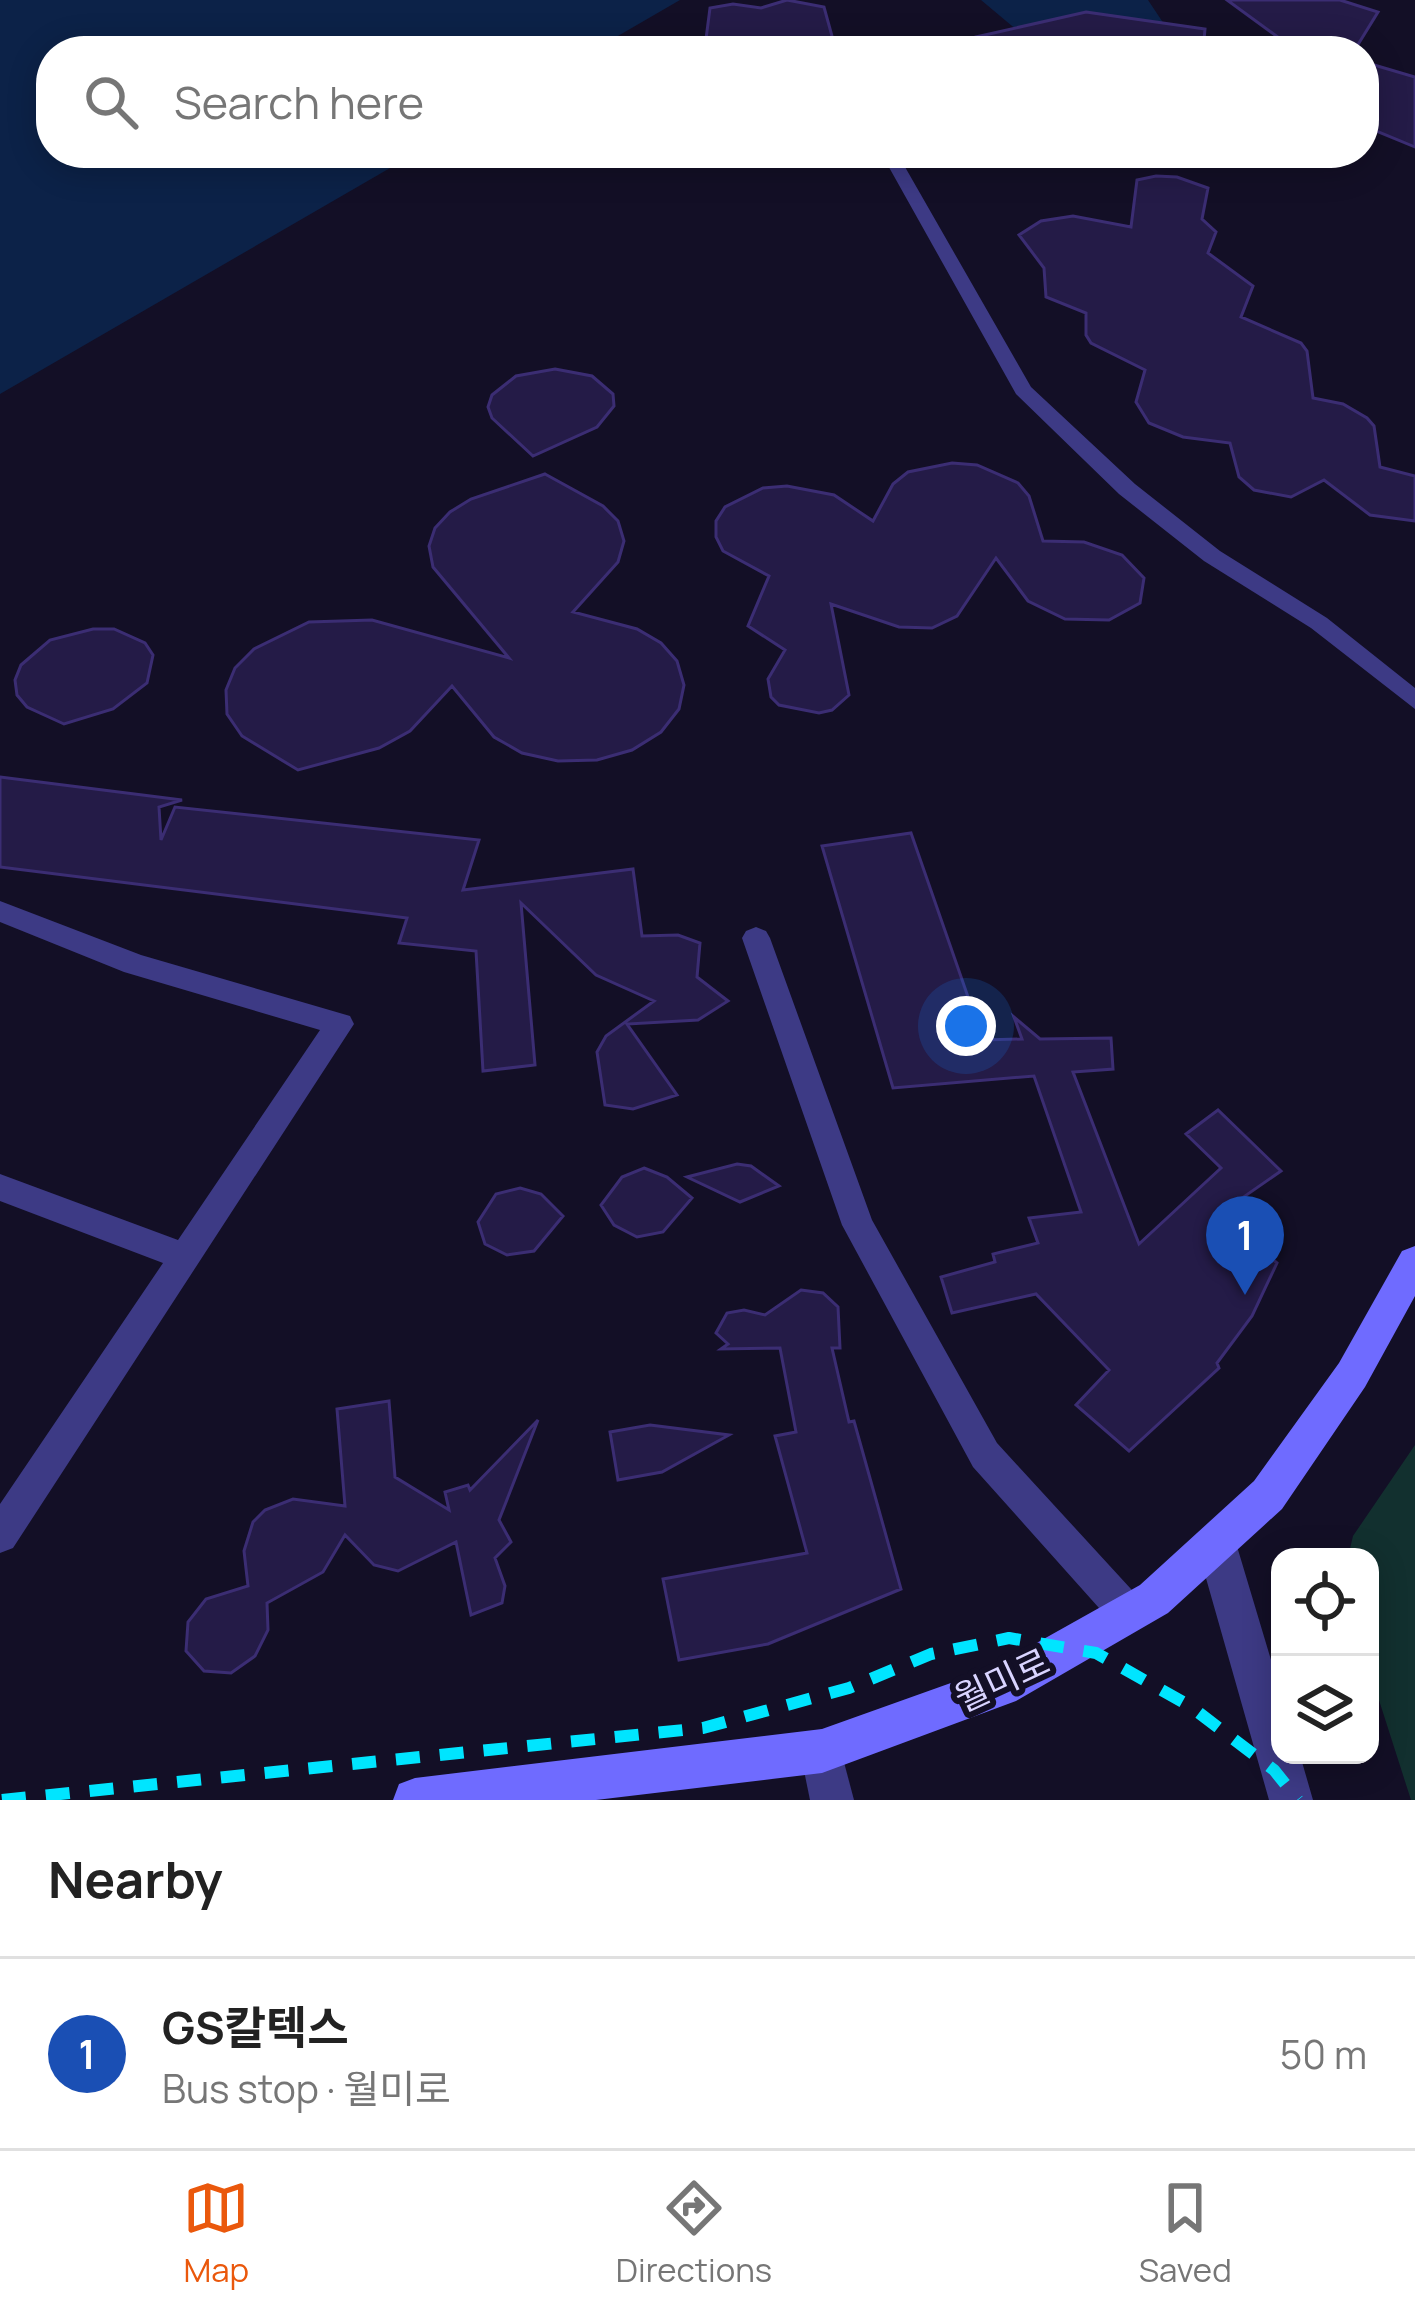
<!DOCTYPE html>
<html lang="en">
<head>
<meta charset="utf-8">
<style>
	:root { --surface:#fff; --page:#f2f2f2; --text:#222; --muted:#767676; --line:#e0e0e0; --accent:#ea580c }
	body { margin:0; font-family:Manrope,"Noto Sans KR",sans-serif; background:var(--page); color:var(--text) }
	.controls { position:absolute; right:36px; bottom:36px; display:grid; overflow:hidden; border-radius:24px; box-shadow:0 6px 30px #0003 }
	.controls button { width:108px; height:108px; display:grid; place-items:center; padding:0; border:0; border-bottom:3px solid var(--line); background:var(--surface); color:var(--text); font:60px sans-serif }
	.you { position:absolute; left:966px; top:1026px; width:42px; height:42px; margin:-30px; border:9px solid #fff; border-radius:50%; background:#1a73e8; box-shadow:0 0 0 18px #1a73e833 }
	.badge { display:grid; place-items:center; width:78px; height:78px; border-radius:50%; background:var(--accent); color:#fff; font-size:39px; font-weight:700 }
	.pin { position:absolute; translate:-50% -99px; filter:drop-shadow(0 3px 6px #0008) }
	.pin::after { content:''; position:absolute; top:63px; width:42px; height:36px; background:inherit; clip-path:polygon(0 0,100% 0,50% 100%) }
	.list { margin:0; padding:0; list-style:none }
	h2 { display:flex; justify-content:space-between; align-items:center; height:156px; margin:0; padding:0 48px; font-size:51px }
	h2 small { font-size:39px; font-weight:400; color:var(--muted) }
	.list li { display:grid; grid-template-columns:78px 1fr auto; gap:36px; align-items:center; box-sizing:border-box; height:192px; padding:0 48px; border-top:3px solid var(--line) }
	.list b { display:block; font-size:45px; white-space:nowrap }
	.list p { margin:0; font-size:39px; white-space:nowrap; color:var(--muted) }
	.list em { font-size:39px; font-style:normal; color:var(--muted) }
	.icon { flex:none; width:66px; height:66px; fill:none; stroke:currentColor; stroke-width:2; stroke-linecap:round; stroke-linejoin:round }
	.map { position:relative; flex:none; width:1415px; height:1800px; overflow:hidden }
	.search { position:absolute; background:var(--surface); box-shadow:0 6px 30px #0003; left:36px; right:36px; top:36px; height:132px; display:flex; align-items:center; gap:30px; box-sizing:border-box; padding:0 42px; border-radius:48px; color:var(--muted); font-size:45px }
	.sheet { height:348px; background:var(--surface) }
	nav { display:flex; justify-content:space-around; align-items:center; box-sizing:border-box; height:168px; border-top:3px solid var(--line); background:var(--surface); font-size:33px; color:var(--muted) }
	nav a { display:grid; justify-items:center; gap:6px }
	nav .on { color:var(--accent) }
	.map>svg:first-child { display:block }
	.green { fill:#12302f }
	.water { fill:#0c2248 }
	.building { fill:#241b47; stroke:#3b2d73; stroke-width:3 }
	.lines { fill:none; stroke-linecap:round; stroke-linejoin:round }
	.service { fill:#3d3a85; fill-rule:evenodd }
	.minor { fill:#3d3a85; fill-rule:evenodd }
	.tertiary { fill:#3d3a85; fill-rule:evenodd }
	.secondary { fill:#6f6bff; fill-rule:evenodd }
	.rail { stroke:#00e5ff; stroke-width:12; stroke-dasharray:24 20; stroke-linecap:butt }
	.labels { text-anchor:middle; stroke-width:12; stroke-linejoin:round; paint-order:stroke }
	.near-street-label { font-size:36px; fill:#d9d4ff; stroke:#130f26 }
</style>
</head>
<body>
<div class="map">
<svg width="1415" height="1800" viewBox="0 0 1415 1800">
	<rect width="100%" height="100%" fill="#130f26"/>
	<path class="green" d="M1415,1445V1800H1411L1370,1672V1557H1348L1353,1536Z"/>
	<path class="water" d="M0,0H680L592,51H51V153H416L0,394Z
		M981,0H1148L1182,51H1042Z"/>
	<path class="building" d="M787,0L824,7L835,47L786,41L746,50L706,39L710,8L733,4L761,8Z
		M1227,0H1340L1378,12L1354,51H1297Z
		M1086,12L1205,29L1203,51H978L976,37Z
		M1364,62L1415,77V147L1364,126Z
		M1156,176L1177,177L1208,188L1202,219L1216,232L1208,253L1253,286L1241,317L1301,343L1307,351L1313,398L1343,404L1367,418L1374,426L1380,467L1415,476V521L1370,515L1324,480L1291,497L1254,490L1239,477L1230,443L1183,437L1149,423L1136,402L1145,370L1091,343L1086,335V313L1046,297L1044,268L1019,235L1041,221L1073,216L1131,227L1137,180Z
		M555,369L592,376L613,394L614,406L597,427L533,456L492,418L488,407L492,395L516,376Z
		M952,463L977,465L1018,483L1029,496L1043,541L1084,542L1122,555L1144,578L1140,603L1109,620L1065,619L1028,601L996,558L957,616L932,628L899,627L831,604L849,695L832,710L819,713L779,705L771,697L768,679L785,650L748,626L769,576L723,551L716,537V521L725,507L763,488L787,486L834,495L873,521L893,484L908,472Z
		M545,474L603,506L618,521L624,541L618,562L573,612L637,629L661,643L677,661L684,685L679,709L661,732L632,750L597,760L558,761L522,753L494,737L452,686L410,731L379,748L298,770L242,736L227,714L226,690L235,668L254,649L309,622L372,620L509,658L433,567L429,546L435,528L450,512L471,499Z
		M93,629H114L145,643L153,655L147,683L113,709L64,724L27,707L17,695L15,680L21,665L50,640Z
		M0,777L182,800L159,807L161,840L175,807L479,840L463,890L633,869L642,936L678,935L700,943L697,977L728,1001L698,1020L627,1024L677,1095L633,1109L605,1105L597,1052L606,1036L654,1001L596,975L521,903L535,1065L483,1071L476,951L399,943L407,918L0,867Z
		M911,833L983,1040L1022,1039L1014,1017L1040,1039L1111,1038L1113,1069L1073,1072L1139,1244L1221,1168L1186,1134L1218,1110L1281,1171L1219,1214L1277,1263L1252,1316L1217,1363L1219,1368L1129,1451L1076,1405L1109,1370L1036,1294L952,1313L941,1277L995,1262L993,1254L1038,1243L1029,1218L1081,1212L1034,1076L893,1088L822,846Z
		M737,1164L751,1166L779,1186L740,1202L687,1177Z
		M644,1168L667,1177L692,1198L663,1232L637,1237L614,1225L601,1205L622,1177Z
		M520,1188L541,1194L563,1216L534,1251L507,1255L485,1244L478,1222L496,1194Z
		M801,1290L823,1293L838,1307L840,1348H832L849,1422L854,1421L901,1589L768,1644L679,1660L663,1579L807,1553L775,1436L796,1432L780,1348L721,1349L728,1344L716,1333L727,1313L744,1310L765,1315Z
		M389,1401L395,1477L449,1510L445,1492L468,1485L470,1490L538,1420L499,1520L511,1542L495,1558L505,1586L502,1603L471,1615L456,1542L398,1571L374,1565L345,1535L323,1572L267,1603L268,1630L255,1656L231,1673L204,1671L186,1651L188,1622L206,1599L248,1586L244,1551L253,1522L265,1510L293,1499L345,1506L337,1409Z
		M650,1425L729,1435L662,1472L618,1480L610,1432Z"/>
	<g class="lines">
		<path class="service" d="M881,153H897L1031,387L1135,484L1220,551L1327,618L1415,688V709L1311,628L1204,561L1119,494L1016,394Z
			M0,901L141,955L350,1016L354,1024L13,1548L0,1553V1504L163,1263L0,1201V1174L178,1240L320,1030L124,972L0,922Z
			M756,927L766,931L770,938L872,1220L997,1443L1142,1601L1148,1614L1142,1627L1129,1633L1116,1627L973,1467L842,1225L742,938L746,931Z"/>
		<path class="minor" d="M822,1729L837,1736L854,1800H810L800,1751L807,1736Z"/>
		<path class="tertiary" d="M1216,1523L1230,1529L1236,1543L1280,1690V1755H1300L1313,1800H1269L1196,1543L1202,1529Z"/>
		<path class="secondary" d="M1415,1246V1296L1365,1387L1282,1509L1168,1613L1016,1701L822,1773L596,1800H393L399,1784L415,1778L822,1729L990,1669L1140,1585L1254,1481L1339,1363L1402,1251Z"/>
		<path class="rail" d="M2,1800L703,1728L849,1688L931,1654L1009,1638L1096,1653L1190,1706L1274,1770L1298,1800"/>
	</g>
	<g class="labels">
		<g class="near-street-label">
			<text transform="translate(1002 1680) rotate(-25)" y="13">월미로</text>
		</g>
	</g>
</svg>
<div class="controls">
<button><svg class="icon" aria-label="locate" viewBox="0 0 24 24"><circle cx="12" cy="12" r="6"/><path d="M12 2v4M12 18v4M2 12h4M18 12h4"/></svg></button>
<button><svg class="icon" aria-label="layers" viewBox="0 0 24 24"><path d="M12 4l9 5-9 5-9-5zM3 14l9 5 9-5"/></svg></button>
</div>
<div class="you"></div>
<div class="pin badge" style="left:1245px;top:1295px;background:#1a4fb4">1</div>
<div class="search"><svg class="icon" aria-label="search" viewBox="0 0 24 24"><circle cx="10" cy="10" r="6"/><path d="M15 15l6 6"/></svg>Search here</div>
</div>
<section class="sheet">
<h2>Nearby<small></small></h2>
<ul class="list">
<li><span class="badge" style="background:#1a4fb4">1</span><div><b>GS칼텍스</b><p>Bus stop · 월미로</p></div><em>50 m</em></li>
</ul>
</section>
<nav>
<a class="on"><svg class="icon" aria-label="map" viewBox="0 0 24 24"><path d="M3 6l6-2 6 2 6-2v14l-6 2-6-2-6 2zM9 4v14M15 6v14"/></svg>Map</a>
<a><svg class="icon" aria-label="directions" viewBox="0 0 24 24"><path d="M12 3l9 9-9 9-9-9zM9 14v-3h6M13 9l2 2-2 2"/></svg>Directions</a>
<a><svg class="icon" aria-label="saved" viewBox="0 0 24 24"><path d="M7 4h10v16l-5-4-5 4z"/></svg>Saved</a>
</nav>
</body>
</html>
